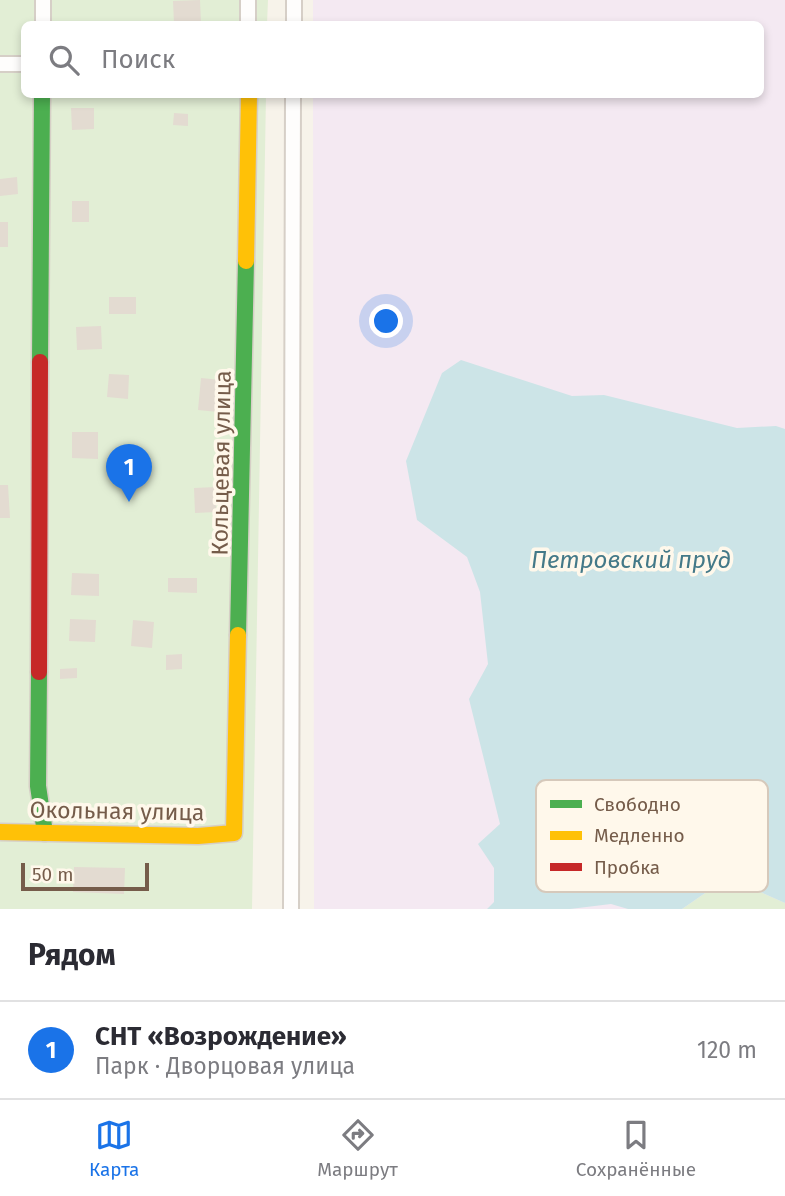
<!DOCTYPE html>
<html lang="ru">
<head>
<meta charset="utf-8">
<style>
	:root { --surface:#fff; --page:#f2f2f3; --text:#2b2b33; --muted:#7c7c81; --line:#e1e1e2; --accent:#1a73e8 }
	body { margin:0; font-family:"Fira Sans",sans-serif; background:var(--page); color:var(--text) }
	.scale { position:absolute; left:21px; bottom:18px; width:128px; box-sizing:border-box; padding-left:7px; border:4px solid #755c4a; border-top:0; font-size:19px; line-height:24px; white-space:nowrap; color:#755c4a; -webkit-text-stroke:5px #fff8eb; paint-order:stroke }
	.you { position:absolute; left:387px; top:322px; width:24px; height:24px; margin:-18px; border:5px solid #fff; border-radius:50%; background:#1a73e8; box-shadow:0 0 0 10px #1a73e833 }
	.badge { display:grid; place-items:center; width:46px; height:46px; border-radius:50%; background:var(--accent); color:#fff; font-size:23px; font-weight:700 }
	.pin { position:absolute; translate:-50% -58px; filter:drop-shadow(0 2px 4px #0008) }
	.pin::after { content:''; position:absolute; top:37px; width:24px; height:21px; background:inherit; clip-path:polygon(0 0,100% 0,50% 100%) }
	.list { margin:0; padding:0; list-style:none }
	h2 { display:flex; justify-content:space-between; align-items:center; height:91px; margin:0; padding:0 28px; font-size:30px }
	h2 small { font-size:23px; font-weight:400; color:var(--muted) }
	.list li { display:grid; grid-template-columns:46px 1fr auto; gap:21px; align-items:center; box-sizing:border-box; height:98px; padding:0 28px; border-top:2px solid var(--line) }
	.list b { display:block; font-size:26px; white-space:nowrap }
	.list p { margin:0; font-size:23px; white-space:nowrap; color:var(--muted) }
	.list em { font-size:23px; font-style:normal; color:var(--muted) }
	.icon { flex:none; width:38px; height:38px; fill:none; stroke:currentColor; stroke-width:2; stroke-linecap:round; stroke-linejoin:round }
	.map { position:relative; flex:none; width:785px; height:909px; overflow:hidden }
	.search { position:absolute; background:var(--surface); box-shadow:0 4px 10px #0003; left:21px; right:21px; top:21px; height:77px; display:flex; align-items:center; gap:18px; box-sizing:border-box; padding:0 24px; border-radius:10px; color:var(--muted); font-size:26px }
	.sheet { height:189px; background:var(--surface) }
	nav { display:flex; justify-content:space-around; align-items:center; box-sizing:border-box; height:98px; border-top:2px solid var(--line); background:var(--surface); font-size:19px; color:var(--muted) }
	nav a { display:grid; justify-items:center; gap:4px }
	nav .on { color:var(--accent) }
	.map>svg:first-child { display:block }
	.education { fill:#f4e9f2 }
	.green { fill:#e2eed5 }
	.water { fill:#cce4e7 }
	.building { fill:#e3dbd1 }
	.lines { fill:none; stroke-linecap:round; stroke-linejoin:round }
	.street-casing { stroke:#d6cfc7; stroke-width:18 }
	.fast-casing { stroke:#d6cfc6; stroke-width:19 }
	.slow-casing { stroke:#d6cfc6; stroke-width:19 }
	.jam-casing { stroke:#d6cfc6; stroke-width:19 }
	.street { stroke:#fefdfc; stroke-width:14 }
	.fast { stroke:#4caf50; stroke-width:16 }
	.slow { stroke:#ffc107; stroke-width:16 }
	.jam { stroke:#c62828; stroke-width:16 }
	.labels { text-anchor:middle; stroke-width:7; stroke-linejoin:round; paint-order:stroke }
	.street-label { font-size:23px; fill:#755c4a; stroke:#fff8eb }
	.water-label { font-size:24px; font-style:italic; fill:#447988; stroke:#fff8eb }
	.key { fill:#fff8eb; stroke:#d6c9bb; stroke-width:2 }
	.key-label { font-size:19px; fill:#755c4a }
</style>
</head>
<body>
<div class="map">
<svg width="785" height="909" viewBox="0 0 785 909">
	<rect width="100%" height="100%" fill="#f7f3ea"/>
	<path class="education" d="M313,0H785V909H314L313,95L760,94V24H313Z"/>
	<path class="green" d="M0,0H268L267,24H24V94L266,95L252,909H0Z
		M747,886L785,903V909H682L711,889Z"/>
	<path class="water" d="M461,360L572,396L604,395L737,428L776,426L785,429V903L747,886L711,889L682,909H628L611,904L570,909H487L494,902V868L478,844L500,824L469,699L488,664L480,592L467,557L417,520L406,461L442,373Z"/>
	<path class="building" d="M200,0L201,23L174,24L173,1Z
		M71,108H94V129L72,130Z
		M174,113L188,114V126L173,125Z
		M17,177L18,194L0,196V179Z
		M72,201H89V222H72Z
		M0,222H8V247H0Z
		M109,297H136V314H109Z
		M101,326L102,349L77,350L76,327Z
		M109,374L129,375L128,399L107,397Z
		M201,378L221,380L218,412L198,410Z
		M72,432H98V459L72,458Z
		M0,485H8L10,518H0Z
		M216,487V512L195,513L194,488Z
		M72,573L99,574V596L71,595Z
		M168,578H197V593L168,592Z
		M70,619L96,620L95,642L69,641Z
		M133,620L154,622L152,648L131,646Z
		M182,654V669L166,670V655Z
		M77,668V678L60,679V669Z
		M74,867L125,868L124,894L73,892Z"/>
	<g class="lines">
		<defs>
			<path id="street" d="M248,0V24
				M43,24V0
				M294,24V0
				M0,64H24
				M291,909L293,94"/>
			<path id="fast" d="M40,362L42,94
				M238,635L246,261
				M39,672L38,786L45,833"/>
			<path id="slow" d="M246,261L249,94
				M0,832L198,836L234,833L238,635"/>
			<path id="jam" d="M39,672L40,362"/>
		</defs>
		<use href="#street" class="street-casing"/>
		<use href="#fast" class="fast-casing"/>
		<use href="#slow" class="slow-casing"/>
		<use href="#jam" class="jam-casing"/>
		<use href="#street" class="street"/>
		<use href="#fast" class="fast"/>
		<use href="#slow" class="slow"/>
		<use href="#jam" class="jam"/>
	</g>
	<g class="labels">
		<g class="street-label">
			<text transform="translate(221 463) rotate(-89)" y="8">Кольцевая улица</text>
			<text transform="translate(117 811) rotate(1)" y="8">Окольная улица</text>
		</g>
		<g class="water-label">
			<text x="631" y="568">Петровский пруд</text>
		</g>
	</g>
	<rect x="536" y="780" width="232" height="112" rx="10" class="key"/>
	<rect x="550" y="800" width="32" height="8" fill="#4caf50"/>
	<rect x="550" y="831" width="32" height="9" fill="#ffc107"/>
	<rect x="550" y="863" width="32" height="8" fill="#c62828"/>
	<g class="key-label">
		<text x="594" y="811">Свободно</text>
		<text x="594" y="842">Медленно</text>
		<text x="594" y="874">Пробка</text>
	</g>
</svg>
<div class="scale">50 m</div>
<div class="you"></div>
<div class="pin badge" style="left:129px;top:502px">1</div>
<div class="search"><svg class="icon" aria-label="search" viewBox="0 0 24 24"><circle cx="10" cy="10" r="6"/><path d="M15 15l6 6"/></svg>Поиск</div>
</div>
<section class="sheet">
<h2>Рядом<small></small></h2>
<ul class="list">
<li><span class="badge">1</span><div><b>СНТ «Возрождение»</b><p>Парк · Дворцовая улица</p></div><em>120 m</em></li>
</ul>
</section>
<nav>
<a class="on"><svg class="icon" aria-label="map" viewBox="0 0 24 24"><path d="M3 6l6-2 6 2 6-2v14l-6 2-6-2-6 2zM9 4v14M15 6v14"/></svg>Карта</a>
<a><svg class="icon" aria-label="directions" viewBox="0 0 24 24"><path d="M12 3l9 9-9 9-9-9zM9 14v-3h6M13 9l2 2-2 2"/></svg>Маршрут</a>
<a><svg class="icon" aria-label="saved" viewBox="0 0 24 24"><path d="M7 4h10v16l-5-4-5 4z"/></svg>Сохранённые</a>
</nav>
</body>
</html>
